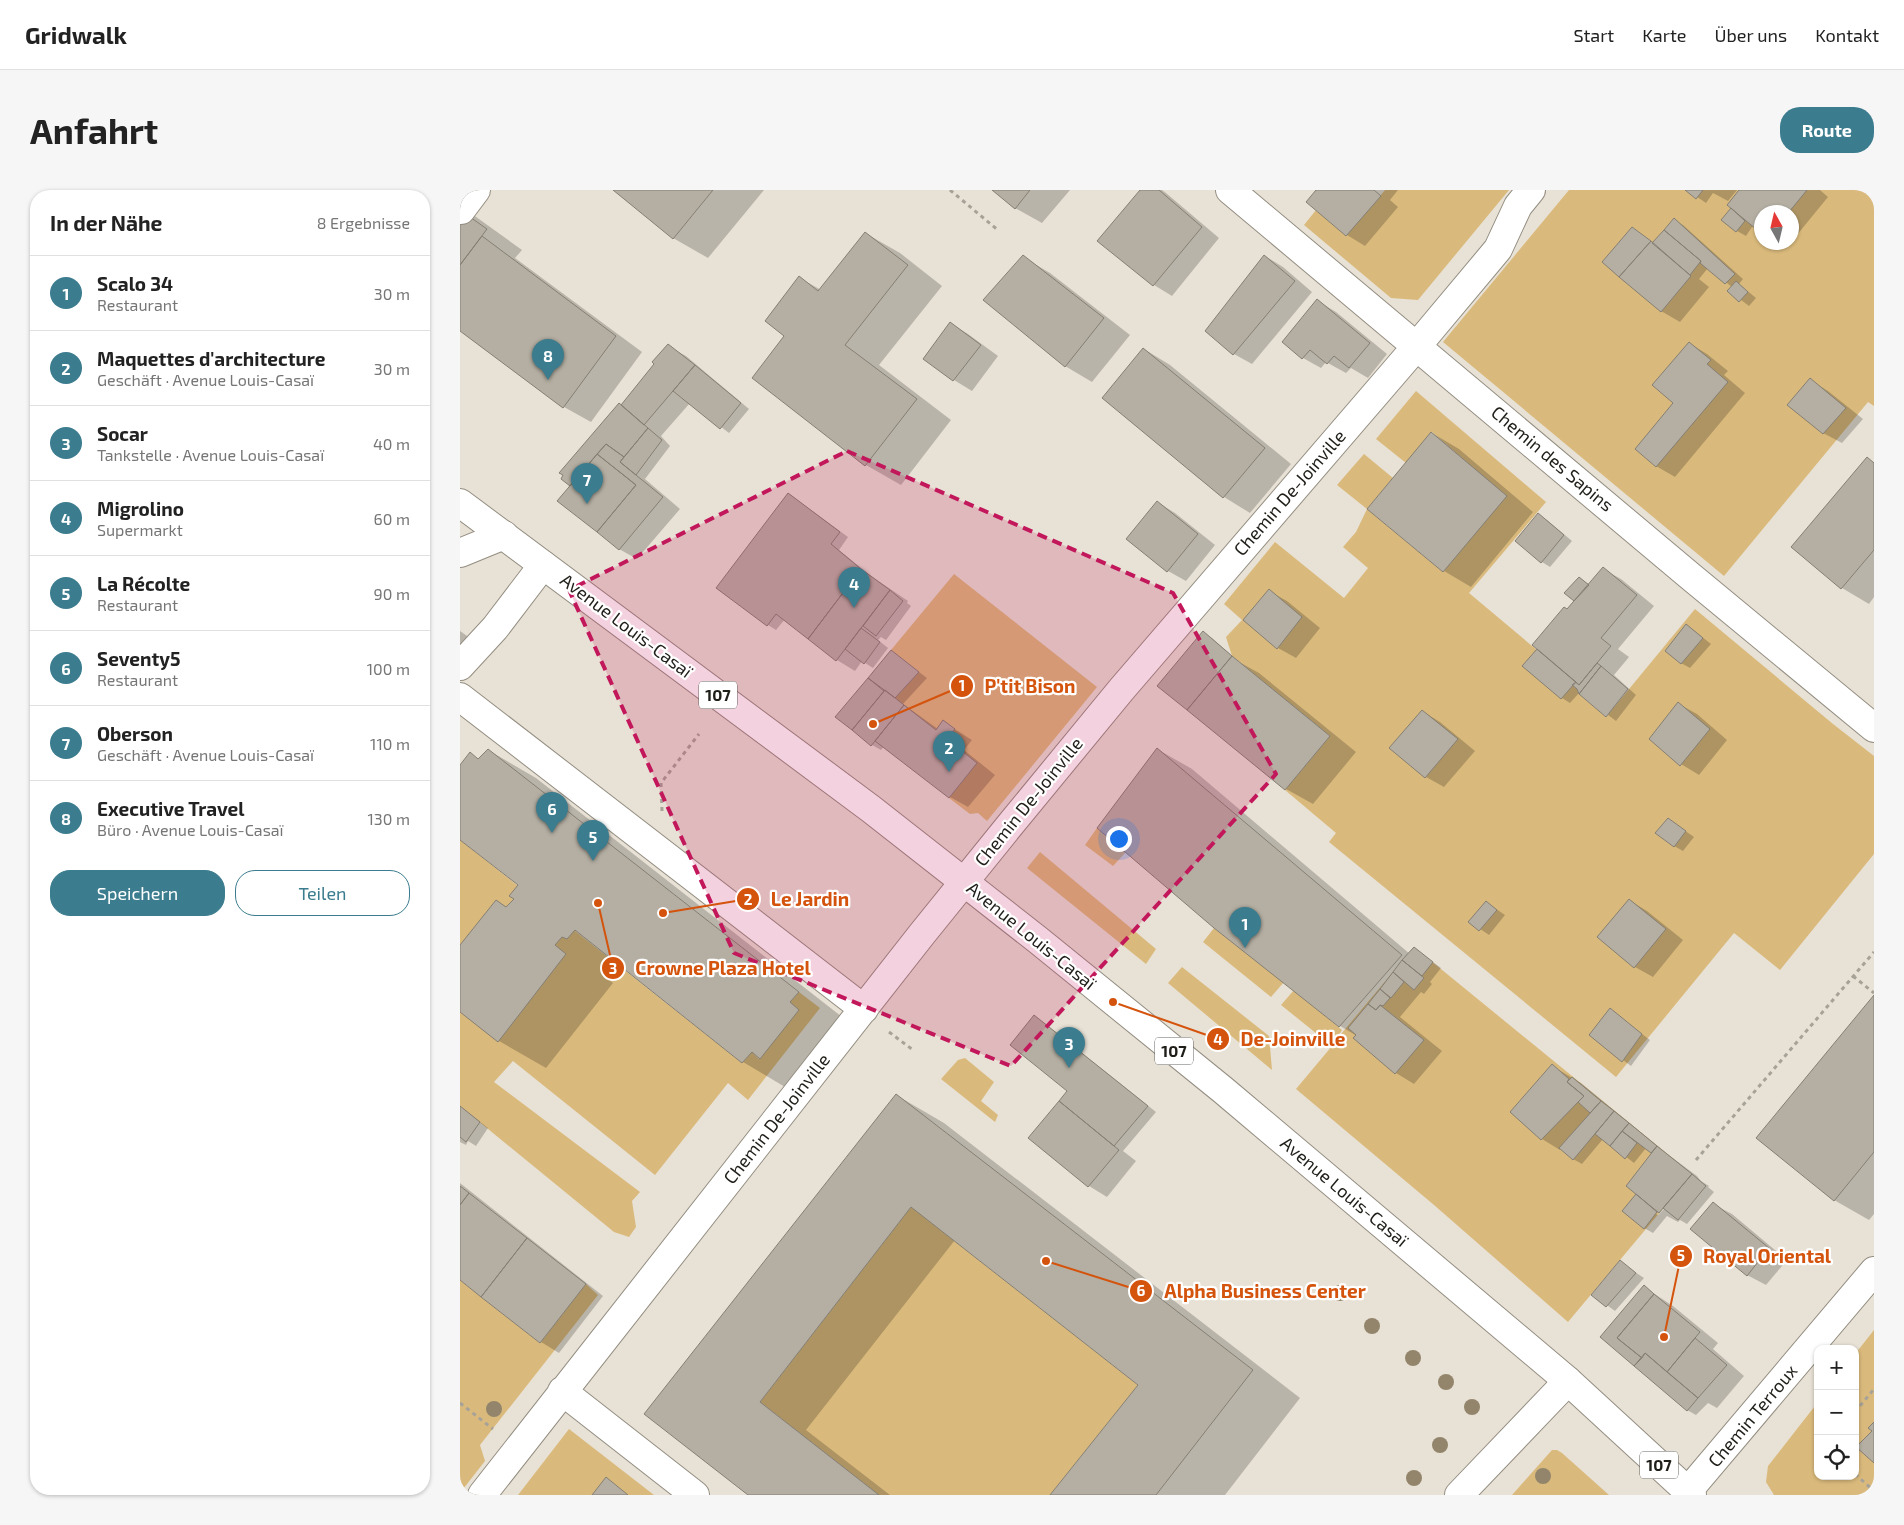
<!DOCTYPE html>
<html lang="de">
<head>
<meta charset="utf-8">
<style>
	:root { --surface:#fff; --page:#f6f6f6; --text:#222; --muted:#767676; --line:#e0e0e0; --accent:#3b7c8e }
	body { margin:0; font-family:"Exo 2",sans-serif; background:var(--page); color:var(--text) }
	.controls { position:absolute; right:15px; bottom:15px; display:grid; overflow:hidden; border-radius:10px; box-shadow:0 1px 4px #0004 }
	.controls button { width:45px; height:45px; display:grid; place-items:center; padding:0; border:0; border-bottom:1px solid var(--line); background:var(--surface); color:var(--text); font:25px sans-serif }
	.compass { position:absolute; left:1294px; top:15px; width:45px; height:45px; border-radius:50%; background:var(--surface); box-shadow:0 1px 4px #0004; rotate:352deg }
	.you { position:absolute; left:658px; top:648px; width:18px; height:18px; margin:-12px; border:4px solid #fff; border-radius:50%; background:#1a73e8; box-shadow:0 0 0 8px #1a73e833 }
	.badge { display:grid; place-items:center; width:32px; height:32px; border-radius:50%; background:var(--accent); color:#fff; font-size:16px; font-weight:700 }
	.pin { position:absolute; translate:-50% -41px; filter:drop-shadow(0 1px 2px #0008) }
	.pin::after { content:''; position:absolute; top:26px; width:18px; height:15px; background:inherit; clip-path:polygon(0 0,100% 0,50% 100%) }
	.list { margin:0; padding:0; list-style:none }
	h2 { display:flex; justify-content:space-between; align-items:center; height:65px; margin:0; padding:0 20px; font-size:21px }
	h2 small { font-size:16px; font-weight:400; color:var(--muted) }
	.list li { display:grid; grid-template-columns:32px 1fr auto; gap:15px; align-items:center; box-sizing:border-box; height:75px; padding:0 20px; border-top:1px solid var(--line) }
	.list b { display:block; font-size:19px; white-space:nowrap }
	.list p { margin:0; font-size:16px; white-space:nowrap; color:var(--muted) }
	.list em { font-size:16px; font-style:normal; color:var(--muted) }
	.actions { display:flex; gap:10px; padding:15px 20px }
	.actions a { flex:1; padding:11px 0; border:1px solid var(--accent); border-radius:20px; text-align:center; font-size:18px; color:var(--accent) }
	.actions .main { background:var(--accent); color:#fff }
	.icon { flex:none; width:28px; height:28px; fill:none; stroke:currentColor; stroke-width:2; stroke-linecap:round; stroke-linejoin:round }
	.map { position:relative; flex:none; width:1414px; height:1305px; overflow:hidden; border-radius:20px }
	header { display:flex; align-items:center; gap:30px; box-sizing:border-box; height:70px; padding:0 25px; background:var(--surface); border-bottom:1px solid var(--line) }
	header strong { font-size:24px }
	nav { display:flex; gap:28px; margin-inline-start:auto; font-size:18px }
	.intro { display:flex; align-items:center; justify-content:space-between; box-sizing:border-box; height:120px; padding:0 30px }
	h1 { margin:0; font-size:35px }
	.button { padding:12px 22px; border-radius:20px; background:var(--accent); color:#fff; font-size:18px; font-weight:700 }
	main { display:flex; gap:30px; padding:0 30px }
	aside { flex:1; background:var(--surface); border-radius:20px; box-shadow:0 1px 4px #0004 }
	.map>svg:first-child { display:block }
	.green { fill:#daba7c; fill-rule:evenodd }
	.shadow { fill:#0003; fill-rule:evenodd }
	.building { fill:#b5afa3; stroke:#857f73 }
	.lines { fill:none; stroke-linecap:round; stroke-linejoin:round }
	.minor-casing { stroke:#948e82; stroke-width:30 }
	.major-casing { stroke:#948e82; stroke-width:30 }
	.path { stroke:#a7a298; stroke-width:3; stroke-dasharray:4 4; stroke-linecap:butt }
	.minor { stroke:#fff; stroke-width:28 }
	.major { stroke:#fff; stroke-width:28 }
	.tree { fill:#92856b }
	.marked { fill:#c2185b; fill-opacity:0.2; stroke:#c2185b; stroke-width:4; stroke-dasharray:10 6; stroke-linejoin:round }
	.labels { text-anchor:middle; stroke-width:4.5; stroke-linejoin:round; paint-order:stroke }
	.shield { fill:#fff; stroke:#63625e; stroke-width:1 }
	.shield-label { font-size:16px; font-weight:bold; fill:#201e19 }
	.street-label { font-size:18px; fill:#201e19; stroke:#fff }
	.leader { fill:none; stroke:#d4530d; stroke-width:2 }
	.callout-dot { fill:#d4530d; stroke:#fff; stroke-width:2 }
	.mark-label { font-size:15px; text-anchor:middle; font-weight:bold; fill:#fff }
	.callout-label { font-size:19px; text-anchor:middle; font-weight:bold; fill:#d4530d; stroke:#fff; stroke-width:4.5; stroke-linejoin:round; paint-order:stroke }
</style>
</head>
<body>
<header>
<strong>Gridwalk</strong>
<nav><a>Start</a><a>Karte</a><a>Über uns</a><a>Kontakt</a></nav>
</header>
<div class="intro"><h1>Anfahrt</h1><a class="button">Route</a></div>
<main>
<aside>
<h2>In der Nähe<small>8 Ergebnisse</small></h2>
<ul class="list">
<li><span class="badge">1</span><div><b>Scalo 34</b><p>Restaurant</p></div><em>30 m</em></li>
<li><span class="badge">2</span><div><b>Maquettes d'architecture</b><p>Geschäft · Avenue Louis-Casaï</p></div><em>30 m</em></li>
<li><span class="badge">3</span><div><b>Socar</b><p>Tankstelle · Avenue Louis-Casaï</p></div><em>40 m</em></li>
<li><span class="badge">4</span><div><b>Migrolino</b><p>Supermarkt</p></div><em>60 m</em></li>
<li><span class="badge">5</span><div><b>La Récolte</b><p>Restaurant</p></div><em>90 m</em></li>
<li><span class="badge">6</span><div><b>Seventy5</b><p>Restaurant</p></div><em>100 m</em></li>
<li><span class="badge">7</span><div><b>Oberson</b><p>Geschäft · Avenue Louis-Casaï</p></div><em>110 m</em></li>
<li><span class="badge">8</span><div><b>Executive Travel</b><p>Büro · Avenue Louis-Casaï</p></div><em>130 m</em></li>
</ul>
<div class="actions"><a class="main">Speichern</a><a>Teilen</a></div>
</aside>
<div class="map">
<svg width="1414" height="1305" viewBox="0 0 1414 1305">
	<rect width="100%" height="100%" fill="#e8e1d5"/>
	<path class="green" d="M925,0H1049L958,110L931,108L844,35L856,20L886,46Z
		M1109,0H1414V216L1408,212L1264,386L983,152ZM1302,22H1332V52H1302Z
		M956,201L1086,312L1009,403L1115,492L1112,495L1117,499L1119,504L1146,527L1235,419L1373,534L1414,566V664L1320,780L1274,743L1156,887L869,652L876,643L825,600L870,546L772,466L766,447L782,430L764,414L815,352L884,408L908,378L883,357L896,342L907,319L877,295L904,264L933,288L907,319L983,382L1046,306L972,242L946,273L916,249Z
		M494,384L637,497L527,631L518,623L510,624L489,608L517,573L435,508L459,482L431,460Z
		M637,638L666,662L653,676L625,655Z
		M0,650L282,873L292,862L299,869L330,812L339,802L360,818L288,910L268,893L195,985L53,871L34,892L180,1002L172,1011L176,1037L169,1047L154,1042L0,916Z
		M580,662L696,759L686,774L567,678Z
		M754,738L824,792L811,807L743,752Z
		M954,757L1232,984L1108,1132L974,1015L836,899L872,856L821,815L834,800L882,840L876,850Z
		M722,777L809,846L812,880L708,793Z
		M505,868L534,892L521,911L538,925L535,932L481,889L498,870Z
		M451,1017L678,1195L590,1305H419L300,1212Z
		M0,1090L80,1153L126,1094L138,1105L20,1255L25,1271L0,1303Z
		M1414,1140V1305H1314L1306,1292L1308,1276L1358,1212V1286H1395V1164Z
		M109,1239L194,1305H58Z
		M1092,1260H1097L1102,1263L1149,1305H1052Z"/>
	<path class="shadow" d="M0,0L12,24L62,60L55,68L182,162L131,232L104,217L0,140Z
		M155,0H304L248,68L213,48Z
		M534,0H610L582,33L555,18Z
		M681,0H702L706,3L759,48L712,106L694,95Z
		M858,0H938L930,10L938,17L905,56L887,45L848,12Z
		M1227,0H1277L1268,11L1253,3L1246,13Z
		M1281,0H1360L1368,7L1332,51V22H1302L1286,46L1277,41L1273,18Z
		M1214,30L1223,35L1283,89L1279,94L1296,108L1289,116L1269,101L1272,97L1248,78L1239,89L1249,97L1220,132L1201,121L1194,53Z
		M405,43L440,63L482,96L419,175L491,230L441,295L406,275L294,188L326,146L340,88L361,100Z
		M1316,52H1331L1326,58Z
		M805,66L823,77L852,102L792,174L774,164L746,141Z
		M563,67L590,83L670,145L632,192L605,176Z
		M858,111L876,122L927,164L908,188L891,178L886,183L866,172L861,178L843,168Z
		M490,133L508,144L538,166L512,201L494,190L464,168Z
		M1229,153L1247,164L1268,181L1264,185L1285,203L1215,287L1196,276Z
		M208,156L226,166L289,219L269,243L230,213L201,246L210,256L185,289L220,319L177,369L159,359L112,296L161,216L196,174Z
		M684,159L710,175L831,274L790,323L764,307Z
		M1350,190L1368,201L1403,229L1382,253L1363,243Z
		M972,243L999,259L1073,322L1011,397L984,381L908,319Z
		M1407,269L1414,273V407L1409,414L1382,398Z
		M329,304L388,347L379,360L411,386L448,411L447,413L451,416L426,450L421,447L418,450L428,458L413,478L402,471L395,481L377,470L325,429L316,440L308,435Z
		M697,312L715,323L755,355L726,391L708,381Z
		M1078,325L1087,330L1112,351L1090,377L1082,372Z
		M1143,379L1161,389L1194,416L1158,459L1169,467L1154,485L1176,505L1156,531L1119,503L1110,513L1102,508L1078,459L1116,411L1119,388L1130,395Z
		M809,401L827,411L860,438L836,468L818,458L784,430Z
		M1227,435L1251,454L1230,478L1221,473Z
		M0,441L10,448L0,462Z
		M743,443L752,448L779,472L799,483L896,562L853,614L826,599L728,519Z
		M431,461L467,488L443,514L478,539L483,532L512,550L504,560L535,585L508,617L490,607L424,556L421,560L412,555L377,526Z
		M1219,514L1237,524L1267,550L1239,585L1221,574Z
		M962,521L980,532L1015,561L984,597L966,587Z
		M697,559L732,579L950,764L954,758L981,778L970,792L972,794L964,804L961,802L940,827L982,861L954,894L936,883L895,848L897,846L880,836L755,737Z
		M28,560L76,588L386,830L330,900L283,872L158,772L155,776L151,773L142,784L153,793L86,878L39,851L0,820V757L36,711L48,718L56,709L60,695L0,648V577L10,564L19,569Z
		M1217,635L1234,647L1223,661L1214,656Z
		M1169,710L1187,721L1223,750L1193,787L1175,777Z
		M1026,712L1045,725L1029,745L1010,732Z
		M1414,806V1024L1409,1030L1374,1010Z
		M1150,820L1190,850L1171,876L1163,870Z
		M574,827L583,832L696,922L663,961L676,971L647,1007L629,996L609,901Z
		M1092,876L1121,893L1206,963L1237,986L1241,991L1249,996L1248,997L1254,1002L1227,1034L1220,1030L1218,1032L1207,1026L1193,1043L1184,1038L1176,1006L1182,1009L1183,1008L1193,963L1186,958L1174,973L1143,949L1122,974L1113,969L1101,958L1100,960L1082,949ZM1202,1017H1206L1198,1025L1196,1024Z
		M436,905L484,933L840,1208L765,1305H592L679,1195L495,1050L346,1240L430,1305H290L186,1224Z
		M0,916L28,938L16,956L8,951L6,955L0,952Z
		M0,993L143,1106L99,1163L81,1152L0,1089Z
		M1253,1014L1272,1024L1327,1070L1306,1095L1287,1085Z
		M1160,1072L1184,1088L1155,1121L1133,1105Z
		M1184,1097L1213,1116L1258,1153L1253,1159L1284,1186L1257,1218L1248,1213L1236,1225L1227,1220Z"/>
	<path class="building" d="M153,0H253L213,49Z
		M532,0H570L555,19Z
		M680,0H699L742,37L693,96L637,51Z
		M856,0H914L921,6L886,46L846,12Z
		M1225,0H1243L1236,9Z
		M1279,0H1347L1329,22H1302V44L1267,15Z
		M1271,18L1285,31L1276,42L1261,30Z
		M0,20L27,39L0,75Z
		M1214,28L1275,84L1265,94L1240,73L1241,71L1204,40Z
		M1172,37L1191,51L1159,87L1142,72Z
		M1204,40L1241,71L1230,85L1192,53Z
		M405,42L448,75L385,155L457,209L405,276L292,188L324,146L305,131L339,86L358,101Z
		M22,46L156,146L103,218L0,141V75Z
		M1191,51L1231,86L1201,122L1159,87Z
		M563,65L644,128L605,177L523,110Z
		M804,65L835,91L773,165L745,141Z
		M1276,91L1288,102L1279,112L1267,101Z
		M857,109L910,153L889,178L874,166L867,174L850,160L842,169L822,152Z
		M490,132L521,155L493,191L463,169Z
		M1229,152L1251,170L1247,174L1268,192L1196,277L1175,259L1213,213L1192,195Z
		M208,154L235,175L184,235L161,215L194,174L192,172Z
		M683,158L805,258L763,308L642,208Z
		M235,175L281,213L260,239L213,201Z
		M1350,188L1386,218L1363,244L1327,215Z
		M159,213L188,238L164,267L146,254L110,296L101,289L103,285L99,283Z
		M188,238L202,250L176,285L160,272Z
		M971,242L1047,306L983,382L907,319Z
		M146,254L164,267L160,272L203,307L159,360L137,342L176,295L137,264Z
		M137,264L176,295L137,342L97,311Z
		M1407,267L1414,273V360L1381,399L1331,357Z
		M328,303L380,342L371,354L401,379L348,449L316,424L307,436L256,398Z
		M697,311L738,344L707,382L666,349Z
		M1078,323L1104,345L1081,373L1055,351Z
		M1143,377L1177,405L1141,448L1151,456L1119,495L1072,455L1104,417L1107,419Z
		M401,379L430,400L376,471L348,449Z
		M1119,387L1129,395L1114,411L1104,403Z
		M809,399L842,427L817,459L783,430Z
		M430,400L443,411L416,446L403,436Z
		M1226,434L1243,448L1221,474L1205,461Z
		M401,438L420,452L404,474L385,459Z
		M743,441L772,466L727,520L697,496Z
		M1077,459L1116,492L1101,509L1062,476Z
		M431,460L459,482L435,508L408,488Z
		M772,466L870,546L825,600L727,520Z
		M1137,473L1141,476L1119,504L1117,499L1112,495L1116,492L1119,495Z
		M1141,476L1168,499L1146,527L1119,504Z
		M408,488L424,501L392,540L375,527Z
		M425,500L444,515L411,556L392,540Z
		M1218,512L1250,539L1220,576L1189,549Z
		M444,515L476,540L483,530L495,539L487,549L517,573L489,608L415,551Z
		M962,520L998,549L965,588L929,558Z
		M697,558L942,765L879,837L754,738L637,638Z
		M28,559L339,802L330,812L339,820L300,869L292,862L282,873L115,740L107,749L102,747L95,755L106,764L38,852L0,822V755L36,710L46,717L54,709L49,706L58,695L0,650V575L10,562L18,569Z
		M1208,628L1226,641L1214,657L1195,643Z
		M1169,709L1206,739L1174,778L1137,747Z
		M1026,711L1037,720L1019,741L1008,732Z
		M954,757L973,772L962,786L942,770Z
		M942,770L964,788L954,800L933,782Z
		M933,782L944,792L931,808L920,799Z
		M920,799L930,808L923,816L920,815L916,820L908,814Z
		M1414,805V962L1374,1011L1296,948Z
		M908,814L916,820L920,815L964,850L935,884L893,848L896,845L888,838Z
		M1150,818L1182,844L1162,872L1129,845Z
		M574,825L688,916L654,956L599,911L607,901L550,855Z
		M1092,874L1109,889L1107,892L1124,906L1081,950L1050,922Z
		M1112,887L1141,911L1130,923L1118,912L1124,906L1107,892Z
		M436,904L793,1180L696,1305H590L678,1195L451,1017L300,1212L419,1305H288L184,1224Z
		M599,911L659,960L628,997L568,948Z
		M1141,911L1154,921L1113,970L1099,958Z
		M0,916L20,932L6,952L0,947Z
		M1154,921L1169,933L1150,956L1135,944Z
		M1169,933L1197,956L1191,963L1162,941Z
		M1162,941L1177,953L1165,969L1150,956Z
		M1197,956L1232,984L1199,1023L1166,996Z
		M1232,984L1246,996L1218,1030L1203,1018Z
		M0,996L9,1003L0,1015Z
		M9,1003L67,1048L21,1107L0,1090V1015Z
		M1176,1004L1197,1022L1184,1039L1162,1021Z
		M1253,1012L1309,1058L1287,1086L1230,1039Z
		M67,1048L126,1094L80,1153L21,1107Z
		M1160,1070L1176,1083L1146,1117L1131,1105Z
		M1184,1095L1194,1104L1157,1148L1182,1168L1174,1176L1140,1147Z
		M1194,1104L1240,1142L1207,1182L1185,1163L1182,1168L1157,1148Z
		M1235,1148L1267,1175L1238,1208L1207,1182Z
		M1185,1163L1238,1208L1227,1221L1174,1176Z
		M1414,1232V1273L1396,1257L1412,1241L1408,1238Z
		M146,1287L168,1305H132Z"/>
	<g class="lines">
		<defs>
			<path id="minor" d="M770,0L1230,386L1414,538
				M1,20L16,0
				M0,363L44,345
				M0,476L35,438L83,375
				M0,507L404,819
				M102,1201L235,1305
				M1228,1301L1414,1081
				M22,1305L462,744L550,635L661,500L956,157L1038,59L1058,16L1071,0
				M999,1305L1108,1191"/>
			<path id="major" d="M0,313L411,619L578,750L763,900L1108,1191L1232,1305"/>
		</defs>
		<use href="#minor" class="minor-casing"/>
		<use href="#major" class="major-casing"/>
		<path class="path" d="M490,0L539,41
			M202,621L201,593L239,544
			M1393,786L1414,803
			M429,842L453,860
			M1236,970L1414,762
			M0,1213L33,1239
			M1395,1222L1414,1199
			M1395,1284L1414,1301"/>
		<use href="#minor" class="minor"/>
		<use href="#major" class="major"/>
	</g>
	<g class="tree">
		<circle cx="880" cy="1103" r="8"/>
		<circle cx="912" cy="1136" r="8"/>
		<circle cx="953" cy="1168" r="8"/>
		<circle cx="986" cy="1192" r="8"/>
		<circle cx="1012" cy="1217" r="8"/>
		<circle cx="34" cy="1219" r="8"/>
		<circle cx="980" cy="1255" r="8"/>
		<circle cx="1083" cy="1286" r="8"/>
		<circle cx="954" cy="1288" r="8"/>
	</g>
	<path class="marked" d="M387,261L713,403L816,584L551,876L274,763L109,400Z"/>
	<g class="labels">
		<g class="shield">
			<rect x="239" y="491.5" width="38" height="27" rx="4"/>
			<rect x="695" y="847.5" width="38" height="27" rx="4"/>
			<rect x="1180" y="1261.5" width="38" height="27" rx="4"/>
		</g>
		<g class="shield-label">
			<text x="258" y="511">107</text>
			<text x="714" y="867">107</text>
			<text x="1199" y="1281">107</text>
		</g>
		<g class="street-label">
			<text transform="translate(1092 269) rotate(40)" y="6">Chemin des Sapins</text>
			<text transform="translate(830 303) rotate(-49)" y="6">Chemin De-Joinville</text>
			<text transform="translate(166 436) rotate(37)" y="6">Avenue Louis-Casaï</text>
			<text transform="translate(569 612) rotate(-51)" y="6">Chemin De-Joinville</text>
			<text transform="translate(571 746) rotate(39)" y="6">Avenue Louis-Casaï</text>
			<text transform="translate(317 929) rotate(-52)" y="6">Chemin De-Joinville</text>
			<text transform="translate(884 1002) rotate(40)" y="6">Avenue Louis-Casaï</text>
			<text transform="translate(1293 1226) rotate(-50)" y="6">Chemin Terroux</text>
		</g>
	</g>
	<path class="leader" d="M413 534L502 496M203 723L288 709M138 713L153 778M653 812L758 849M1204 1147L1221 1066M586 1071L681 1101"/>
	<g class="callout-dot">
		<circle cx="413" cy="534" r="5"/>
		<circle cx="203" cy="723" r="5"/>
		<circle cx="138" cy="713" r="5"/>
		<circle cx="653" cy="812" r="5"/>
		<circle cx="1204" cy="1147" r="5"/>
		<circle cx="586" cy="1071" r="5"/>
		<circle cx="502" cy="496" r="12"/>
		<circle cx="288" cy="709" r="12"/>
		<circle cx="153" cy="778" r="12"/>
		<circle cx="758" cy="849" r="12"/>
		<circle cx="1221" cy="1066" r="12"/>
		<circle cx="681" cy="1101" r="12"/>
	</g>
	<g class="mark-label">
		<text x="502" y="501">1</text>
		<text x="288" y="715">2</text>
		<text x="153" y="784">3</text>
		<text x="758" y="855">4</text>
		<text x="1221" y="1071">5</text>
		<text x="681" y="1106">6</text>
	</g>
	<g class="callout-label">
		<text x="570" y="503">P'tit Bison</text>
		<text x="350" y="716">Le Jardin</text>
		<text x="263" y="785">Crowne Plaza Hotel</text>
		<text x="833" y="856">De-Joinville</text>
		<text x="1307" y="1073">Royal Oriental</text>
		<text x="805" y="1108">Alpha Business Center</text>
	</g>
</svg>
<div class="controls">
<button>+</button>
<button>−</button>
<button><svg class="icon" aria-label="locate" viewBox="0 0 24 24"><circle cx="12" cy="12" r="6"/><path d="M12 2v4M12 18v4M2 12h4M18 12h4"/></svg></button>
</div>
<svg class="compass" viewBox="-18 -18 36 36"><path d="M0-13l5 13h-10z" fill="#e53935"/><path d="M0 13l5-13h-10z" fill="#767676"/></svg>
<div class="you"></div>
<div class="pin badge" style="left:785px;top:758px">1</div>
<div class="pin badge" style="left:489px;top:582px">2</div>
<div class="pin badge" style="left:609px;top:878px">3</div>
<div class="pin badge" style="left:394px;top:418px">4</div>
<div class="pin badge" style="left:133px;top:671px">5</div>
<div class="pin badge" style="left:92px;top:643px">6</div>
<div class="pin badge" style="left:127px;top:314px">7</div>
<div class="pin badge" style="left:88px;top:190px">8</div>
</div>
</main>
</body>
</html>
